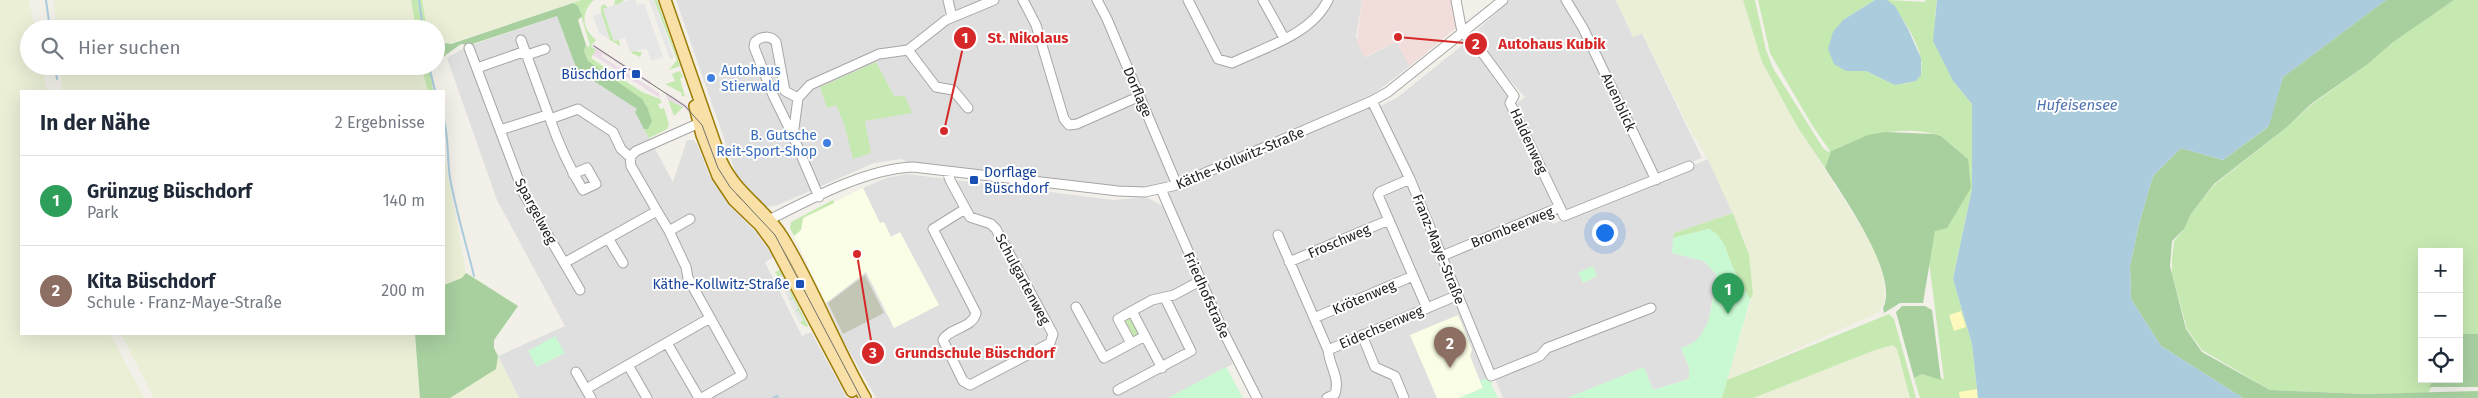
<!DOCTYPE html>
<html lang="de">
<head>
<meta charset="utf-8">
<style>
	:root { --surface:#fff; --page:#f6f6f7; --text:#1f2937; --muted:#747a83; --line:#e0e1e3; --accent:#0b8043 }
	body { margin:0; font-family:"Fira Sans",sans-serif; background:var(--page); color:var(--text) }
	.controls { position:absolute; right:15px; bottom:15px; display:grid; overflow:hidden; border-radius:0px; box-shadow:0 5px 20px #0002 }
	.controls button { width:45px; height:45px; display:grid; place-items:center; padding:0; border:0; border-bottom:1px solid var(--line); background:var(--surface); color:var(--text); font:25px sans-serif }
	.you { position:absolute; left:1604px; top:232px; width:18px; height:18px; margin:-12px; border:4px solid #fff; border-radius:50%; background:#1a73e8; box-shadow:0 0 0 8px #1a73e833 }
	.badge { display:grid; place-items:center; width:32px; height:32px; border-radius:50%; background:var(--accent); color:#fff; font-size:16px; font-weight:700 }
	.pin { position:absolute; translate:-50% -41px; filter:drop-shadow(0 1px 2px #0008) }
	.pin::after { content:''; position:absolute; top:26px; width:18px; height:15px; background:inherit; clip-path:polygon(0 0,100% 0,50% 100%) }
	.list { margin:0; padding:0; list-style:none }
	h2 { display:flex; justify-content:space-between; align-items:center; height:65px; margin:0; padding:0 20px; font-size:21px }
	h2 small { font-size:16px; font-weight:400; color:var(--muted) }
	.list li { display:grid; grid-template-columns:32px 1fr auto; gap:15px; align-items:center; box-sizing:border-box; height:90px; padding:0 20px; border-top:1px solid var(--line) }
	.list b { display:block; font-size:19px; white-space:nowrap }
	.list p { margin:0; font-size:16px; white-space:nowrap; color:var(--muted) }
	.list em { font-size:16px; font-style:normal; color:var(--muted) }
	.icon { flex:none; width:28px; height:28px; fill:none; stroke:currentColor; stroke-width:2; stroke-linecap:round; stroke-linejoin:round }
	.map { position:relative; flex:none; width:2478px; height:398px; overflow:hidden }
	.search { position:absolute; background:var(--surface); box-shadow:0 5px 20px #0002; left:20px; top:20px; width:425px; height:55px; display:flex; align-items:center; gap:12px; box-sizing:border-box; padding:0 18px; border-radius:28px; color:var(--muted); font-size:19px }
	.panel { position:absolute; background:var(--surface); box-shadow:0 5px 20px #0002; left:20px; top:90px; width:425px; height:245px; border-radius:0px }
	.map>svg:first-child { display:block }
	.residential { fill:#e0dfdf }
	.commercial { fill:#f1ddda }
	.industrial { fill:#ebdbe6 }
	.education { fill:#fbfee6 }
	.construction { fill:#c4c6b5 }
	.farmland { fill:#eaefd6 }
	.grass { fill:#c6e9b2 }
	.forest { fill:#a8d09f }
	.sand { fill:#fdf8bc }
	.park { fill:#c9f9d3 }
	.parking { fill:#e6e6e6 }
	.water { fill:#abccdd }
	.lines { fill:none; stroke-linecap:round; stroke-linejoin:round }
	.stream { stroke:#abccdd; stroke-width:2 }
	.minor-casing { stroke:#a6a6a6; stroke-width:11 }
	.major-casing { stroke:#9b7c05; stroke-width:14 }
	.minor { stroke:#fff; stroke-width:9 }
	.major { stroke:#f9e0a6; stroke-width:11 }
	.tram { stroke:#707070; stroke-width:1 }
	.transit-dot { fill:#1a4fb4; stroke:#fff; stroke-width:2 }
	.shop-dot { fill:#3f7fe0; stroke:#fff; stroke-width:2 }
	.labels { text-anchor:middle; stroke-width:4; stroke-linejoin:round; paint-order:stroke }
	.shop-label { font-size:14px; fill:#366cbe; stroke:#fff; text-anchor:start }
	.transit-label { font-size:14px; fill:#164399; stroke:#fff; text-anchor:end }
	.street-label { font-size:14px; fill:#222; stroke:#fff }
	.water-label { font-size:15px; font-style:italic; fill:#5074b0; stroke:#fff }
	.leader { fill:none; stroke:#d62828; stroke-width:2 }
	.callout-dot { fill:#d62828; stroke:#fff; stroke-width:2 }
	.mark-label { font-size:15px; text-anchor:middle; font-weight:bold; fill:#fff }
	.callout-label { font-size:15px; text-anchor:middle; font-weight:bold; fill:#d62828; stroke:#fff; stroke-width:4; stroke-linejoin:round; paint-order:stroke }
</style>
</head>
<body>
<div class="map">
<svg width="2478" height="398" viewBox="0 0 2478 398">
	<rect width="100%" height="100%" fill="#f2f0e9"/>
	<path class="residential" d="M676,0H1097L1178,183L1099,0H1362L1356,37L1366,57L1396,42L1410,66L1371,96L1229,163L1372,101L1491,376L1483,388L1459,398H1257L1161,189L1145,192L913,167L902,159L874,163L778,205L767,207L759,203L740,185Z
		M1510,0H1616L1633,37L1642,33L1702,158L1567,210L1516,104L1525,97L1471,36Z
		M557,16L577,70L638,109L635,112L673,182L687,140H693L697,144L710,177L729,205L754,230L774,257L765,262L802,336L811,332L847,398H519L498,356L565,326L497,200L447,58L466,47Z
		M1465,43L1472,47L1511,96L1556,205L1443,252L1379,107L1398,97Z
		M1708,159L1733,213L1674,233L1672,253L1704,261L1716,274L1709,322L1699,338L1690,346L1681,348L1689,367V379L1653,390L1644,367L1568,398H1503L1445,257L1549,216L1553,224Z
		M907,174L1113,200L1146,197L1163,206L1233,364L1169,398H876L843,340L826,303L866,271L900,233L891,237L884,223L880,224L863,188L886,178Z"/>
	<path class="commercial" d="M1362,0H1451L1456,28L1410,66L1396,42L1364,57L1357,41Z"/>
	<path class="industrial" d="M593,44L651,82L649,84L603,54L601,56L659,93L660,98L593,55L596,50L592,46Z
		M665,91L694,110L692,115L683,107L668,100Z"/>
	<path class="education" d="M863,188L880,223L884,222L891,237L900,232L939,305L894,328L866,272L826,303L794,236L801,230L803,218Z
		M1458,315L1472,349L1470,356L1483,388L1459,398H1437L1410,335Z"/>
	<path class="construction" d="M865,275L884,313L843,334L828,303Z"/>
	<path class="farmland" d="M0,0H29L35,29H29V66H42L46,87V91H21V334H110L144,398H0Z
		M54,0H411L416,29H56Z
		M422,0H581L448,44L436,42V29H427Z
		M1616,0H1743L1762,62L1798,128L1874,247L1883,275L1885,302L1877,313L1727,380L1753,294L1744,239L1708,159L1692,133L1642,33L1633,37Z
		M60,66H421L428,91H62Z
		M444,135L445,160L466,272L518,306L494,340V348L519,398H154L121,334H444Z
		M1893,345L1897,349L1910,398H1753L1875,350Z"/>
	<path class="grass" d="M411,0H422L427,29H416Z
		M581,0H594C580,13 582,28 596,40L591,46L596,50L591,58L642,92L660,99L662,103L658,104L660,109L664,108L669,124L667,129L649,138L644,129L650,126L645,103L588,61L584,51L586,45L588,47L590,45L578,6L573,3Z
		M615,0H624L621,3L637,52H642L640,57L631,53L634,50L614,6Z
		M654,0H657L680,66L669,70L677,60Z
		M1743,0H1755L1766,50L1773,68L1823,148L1828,152L1830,151L1812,125L1770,53L1758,0H1875L1843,20L1846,71H1866L1895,85L1916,81L1921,75C1921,70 1922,64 1921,59C1919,43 1899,10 1887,0L1925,2L1926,0H1937L1935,16L1953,81L1972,104V189L1953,279L1972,344L1978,398H1920L1914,378L1922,374L1944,379L1929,262L1935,231L1968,159L1941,136L1934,134C1897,125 1864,136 1831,151L1825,168L1798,128L1762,62Z
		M2454,0H2478V334H2463L2459,340V252H2422V379H2436L2428,393L2366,394L2270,390L2202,350L2187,329L2172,274V258L2174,241L2184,229L2191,214L2214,185L2287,127L2311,105L2368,64L2392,43Z
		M604,4L608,8L603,9L614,41L619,40L620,46L610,40L601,13V6Z
		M876,62L894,96H905L912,113L865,121L871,153L853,159L844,124L836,105L827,108L820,87Z
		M421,66H430L433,91H428Z
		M680,71L683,77L680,78L685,97L681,95L682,93L665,84L675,81L672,74Z
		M668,100L683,107L674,116Z
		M833,200L834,203L803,218L801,230L794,236L790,228L791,222Z
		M1733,213L1749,255L1753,294L1750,300C1745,291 1740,281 1735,272C1727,256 1726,238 1709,229L1673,238L1674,233Z
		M780,270L808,326L807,327L800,323L803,320L794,310L797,308L788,298L792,297L783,287L782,275L778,277L775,272Z
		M1889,314L1894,319L1916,398H1910L1897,349L1893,345L1875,350L1753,398H1722L1727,380Z
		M1127,317H1131L1140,334L1131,338L1124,327V319Z"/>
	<path class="forest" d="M2386,0H2454L2392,43L2368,64L2311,104L2287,127L2214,184L2191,214L2184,229L2172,241L2170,266L2186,329L2202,352L2270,390L2366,394L2478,391V398H2243L2161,346L2131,299L2130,266L2139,224L2153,176L2181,148L2223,160L2268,127L2283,77Z
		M573,3L578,6L582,16L578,20L586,45L584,51L588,61L642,99L647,107L652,121L648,129H644L635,112L637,109L577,70L557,16L469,45L461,44L436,62V42L451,44Z
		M1885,132L1934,134L1941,136L1968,159L1971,188L1947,228L1935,231L1923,303H1900L1884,313L1883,308C1900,276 1843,196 1825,168L1831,151L1868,135Z
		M466,273L518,306L494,340V348L498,356L496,369L450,398H420L415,334H444V285L462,278Z
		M1902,306H1925L1932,310L1941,380L1922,374L1914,378L1896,312Z
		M2463,334H2478V387H2429L2434,379H2459V340Z"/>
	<path class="sand" d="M1961,311L1966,327L1954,331L1949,315Z
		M1977,389L1978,398H1960L1959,392Z"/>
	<path class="park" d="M1709,229C1726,238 1727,256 1735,272C1740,281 1745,291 1750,300L1722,398H1567L1644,367L1653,390L1689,379V367L1681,348C1713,340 1712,300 1716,274L1704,261L1672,253L1673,238Z
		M1593,266L1597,276L1583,283L1578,273Z
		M555,336L565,353L537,367L528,351Z
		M1226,367L1243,398H1168Z
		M1491,376L1492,386L1498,398H1459L1483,388L1480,381Z"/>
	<path class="parking" d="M630,0H635L637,5L644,3L663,57L651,61L647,49L630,52L625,38L614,41L603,9Z
		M649,0H654L674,58L670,59Z
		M601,13L610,40L599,33L593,16Z
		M782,275L787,285L783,287H787L792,297L789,299H793L798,308L795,312L798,310L803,320L799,322L778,277Z"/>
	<path class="water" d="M1875,0H1887L1895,6L1908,29L1921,58V75L1916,81L1895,85L1866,71H1846L1834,64L1828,49L1833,32L1843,20Z
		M1937,0H2386L2283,77L2269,126L2223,160L2181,148L2153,176L2139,224L2130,266L2131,299L2161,346L2243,398H1978L1972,344L1953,279L1972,189V104L1953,81L1933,41Z"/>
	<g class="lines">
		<path class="stream" d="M46,0L50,29
			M419,0L423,29
			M55,66L57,79
			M429,66L435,91
			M444,120C449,140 447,158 450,178C456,211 466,243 474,276
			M773,398L777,396L778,398"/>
		<defs>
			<path id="minor" d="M948,0L952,17
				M1023,0L1036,25L1064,119L1069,125L1077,124L1140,96
				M1097,0L1107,19L1177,185
				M1188,0L1218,59L1232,63C1265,47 1311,35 1328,0
				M1263,0L1284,38
				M1456,0L1462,32
				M1566,0L1583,28L1656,180
				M1462,32L1484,55L1514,96L1510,103L1564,216L1689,166
				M521,40L550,119L578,109L613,132L621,149L630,157
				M469,48L524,194L580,290
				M908,50L936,87L953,90L968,108
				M477,68L520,53L527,55L545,49
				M798,98L810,85L879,54L908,50L946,20L994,0
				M1372,101L1410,179L1491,376L1540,356L1547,348L1651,308
				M550,119C559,145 569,167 583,190L596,184L587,168L573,174
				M500,130L547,115
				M793,136L773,95L754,47L755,42C761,36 770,35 776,42L785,91L798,98L793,136L819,197
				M947,171L950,180L970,217L991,224L996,229L1053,334L1050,343L970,385L963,381L943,340C949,328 973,328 976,313L933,229L965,209
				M1410,179L1380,192L1378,195L1427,308
				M1161,189L1223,331L1257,398
				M657,211L669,231L690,219
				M769,220C812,198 866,169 913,167L1118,191L1145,192L1177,185L1372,101L1388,92L1503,0
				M669,231L686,267L688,278L742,375L702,398
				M1278,235L1328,350
				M608,238L623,263
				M1442,256L1560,207
				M1289,262L1389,220
				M564,263L657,211L631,166L630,157L636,151L704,121
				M1076,307L1104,358L1145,336L1132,311L1152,300L1174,295L1200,281
				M1314,318L1413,276
				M1362,335L1375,367L1395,376L1404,398
				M1145,336L1162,368
				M667,343L699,398
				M1131,343L1118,319L1132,311
				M628,365L647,398
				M576,372L591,398
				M586,389L710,318
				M1118,390L1191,351L1165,298
				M1327,398L1335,394C1340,377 1330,368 1328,350L1458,295"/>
			<path id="major" d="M665,0L721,161C736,194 765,208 783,238C814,289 835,346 865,398
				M695,106L702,135L718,176L734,200L760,225L774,244L852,391"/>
		</defs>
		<use href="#minor" class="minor-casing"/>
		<use href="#major" class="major-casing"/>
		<use href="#minor" class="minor"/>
		<use href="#major" class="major"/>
		<path class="tram" d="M594,46L685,106L702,125L718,168L730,187L775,235L861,398"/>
	</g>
	<g class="transit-dot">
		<rect x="631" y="69" width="10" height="10" rx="2.5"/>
		<rect x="969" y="175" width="10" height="10" rx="2.5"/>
		<rect x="795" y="279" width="10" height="10" rx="2.5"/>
	</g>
	<g class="shop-dot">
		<circle cx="711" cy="78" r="5"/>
		<circle cx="827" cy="143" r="5"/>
	</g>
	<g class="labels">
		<g class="shop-label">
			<text x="721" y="75">Autohaus<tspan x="721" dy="16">Stierwald</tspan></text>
			<text x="817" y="140" text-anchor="end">B. Gutsche<tspan x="817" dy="16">Reit-Sport-Shop</tspan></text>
		</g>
		<g class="transit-label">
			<text x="626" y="79">Büschdorf</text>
			<text x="984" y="177" text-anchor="start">Dorflage<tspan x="984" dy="16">Büschdorf</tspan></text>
			<text x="790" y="289">Käthe-Kollwitz-Straße</text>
		</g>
		<g class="street-label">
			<text transform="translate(1138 92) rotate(67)" y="5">Dorflage</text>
			<text transform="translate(1619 102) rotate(65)" y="5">Auenblick</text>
			<text transform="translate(1529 141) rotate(65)" y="5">Haldenweg</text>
			<text transform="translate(1240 158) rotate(-23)" y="5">Käthe-Kollwitz-Straße</text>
			<text transform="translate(536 211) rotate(62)" y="5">Spargelweg</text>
			<text transform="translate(1512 227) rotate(-22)" y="5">Brombeerweg</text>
			<text transform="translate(1339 241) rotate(-23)" y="5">Froschweg</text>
			<text transform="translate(1439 249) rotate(68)" y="5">Franz-Maye-Straße</text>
			<text transform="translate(1023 279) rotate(62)" y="5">Schulgartenweg</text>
			<text transform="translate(1207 295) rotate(66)" y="5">Friedhofstraße</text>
			<text transform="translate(1364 297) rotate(-23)" y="5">Krötenweg</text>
			<text transform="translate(1381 327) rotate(-23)" y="5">Eidechsenweg</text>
		</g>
		<g class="water-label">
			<text x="2077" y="110">Hufeisensee</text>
		</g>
	</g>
	<path class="leader" d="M944 131L965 38M1398 37L1476 44M857 254L873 353"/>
	<g class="callout-dot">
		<circle cx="944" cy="131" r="5"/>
		<circle cx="1398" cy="37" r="5"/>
		<circle cx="857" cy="254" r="5"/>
		<circle cx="965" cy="38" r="12"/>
		<circle cx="1476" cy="44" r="12"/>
		<circle cx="873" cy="353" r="12"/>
	</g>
	<g class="mark-label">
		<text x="965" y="43">1</text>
		<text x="1476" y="49">2</text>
		<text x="873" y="358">3</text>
	</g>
	<g class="callout-label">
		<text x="1028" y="43">St. Nikolaus</text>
		<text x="1552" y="49">Autohaus Kubik</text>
		<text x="975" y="358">Grundschule Büschdorf</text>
	</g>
</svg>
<div class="controls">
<button>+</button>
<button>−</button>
<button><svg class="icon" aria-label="locate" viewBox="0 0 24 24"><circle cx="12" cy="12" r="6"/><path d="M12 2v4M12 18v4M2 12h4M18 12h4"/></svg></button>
</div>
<div class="you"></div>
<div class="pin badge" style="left:1728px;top:314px;background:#2e9e5b">1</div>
<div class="pin badge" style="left:1450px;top:368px;background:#8d6e63">2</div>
<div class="search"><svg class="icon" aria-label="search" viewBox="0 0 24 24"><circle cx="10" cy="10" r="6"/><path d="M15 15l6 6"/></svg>Hier suchen</div>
<section class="panel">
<h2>In der Nähe<small>2 Ergebnisse</small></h2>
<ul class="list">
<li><span class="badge" style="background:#2e9e5b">1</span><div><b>Grünzug Büschdorf</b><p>Park</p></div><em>140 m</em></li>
<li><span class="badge" style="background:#8d6e63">2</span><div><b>Kita Büschdorf</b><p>Schule · Franz-Maye-Straße</p></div><em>200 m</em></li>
</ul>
</section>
</div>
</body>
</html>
